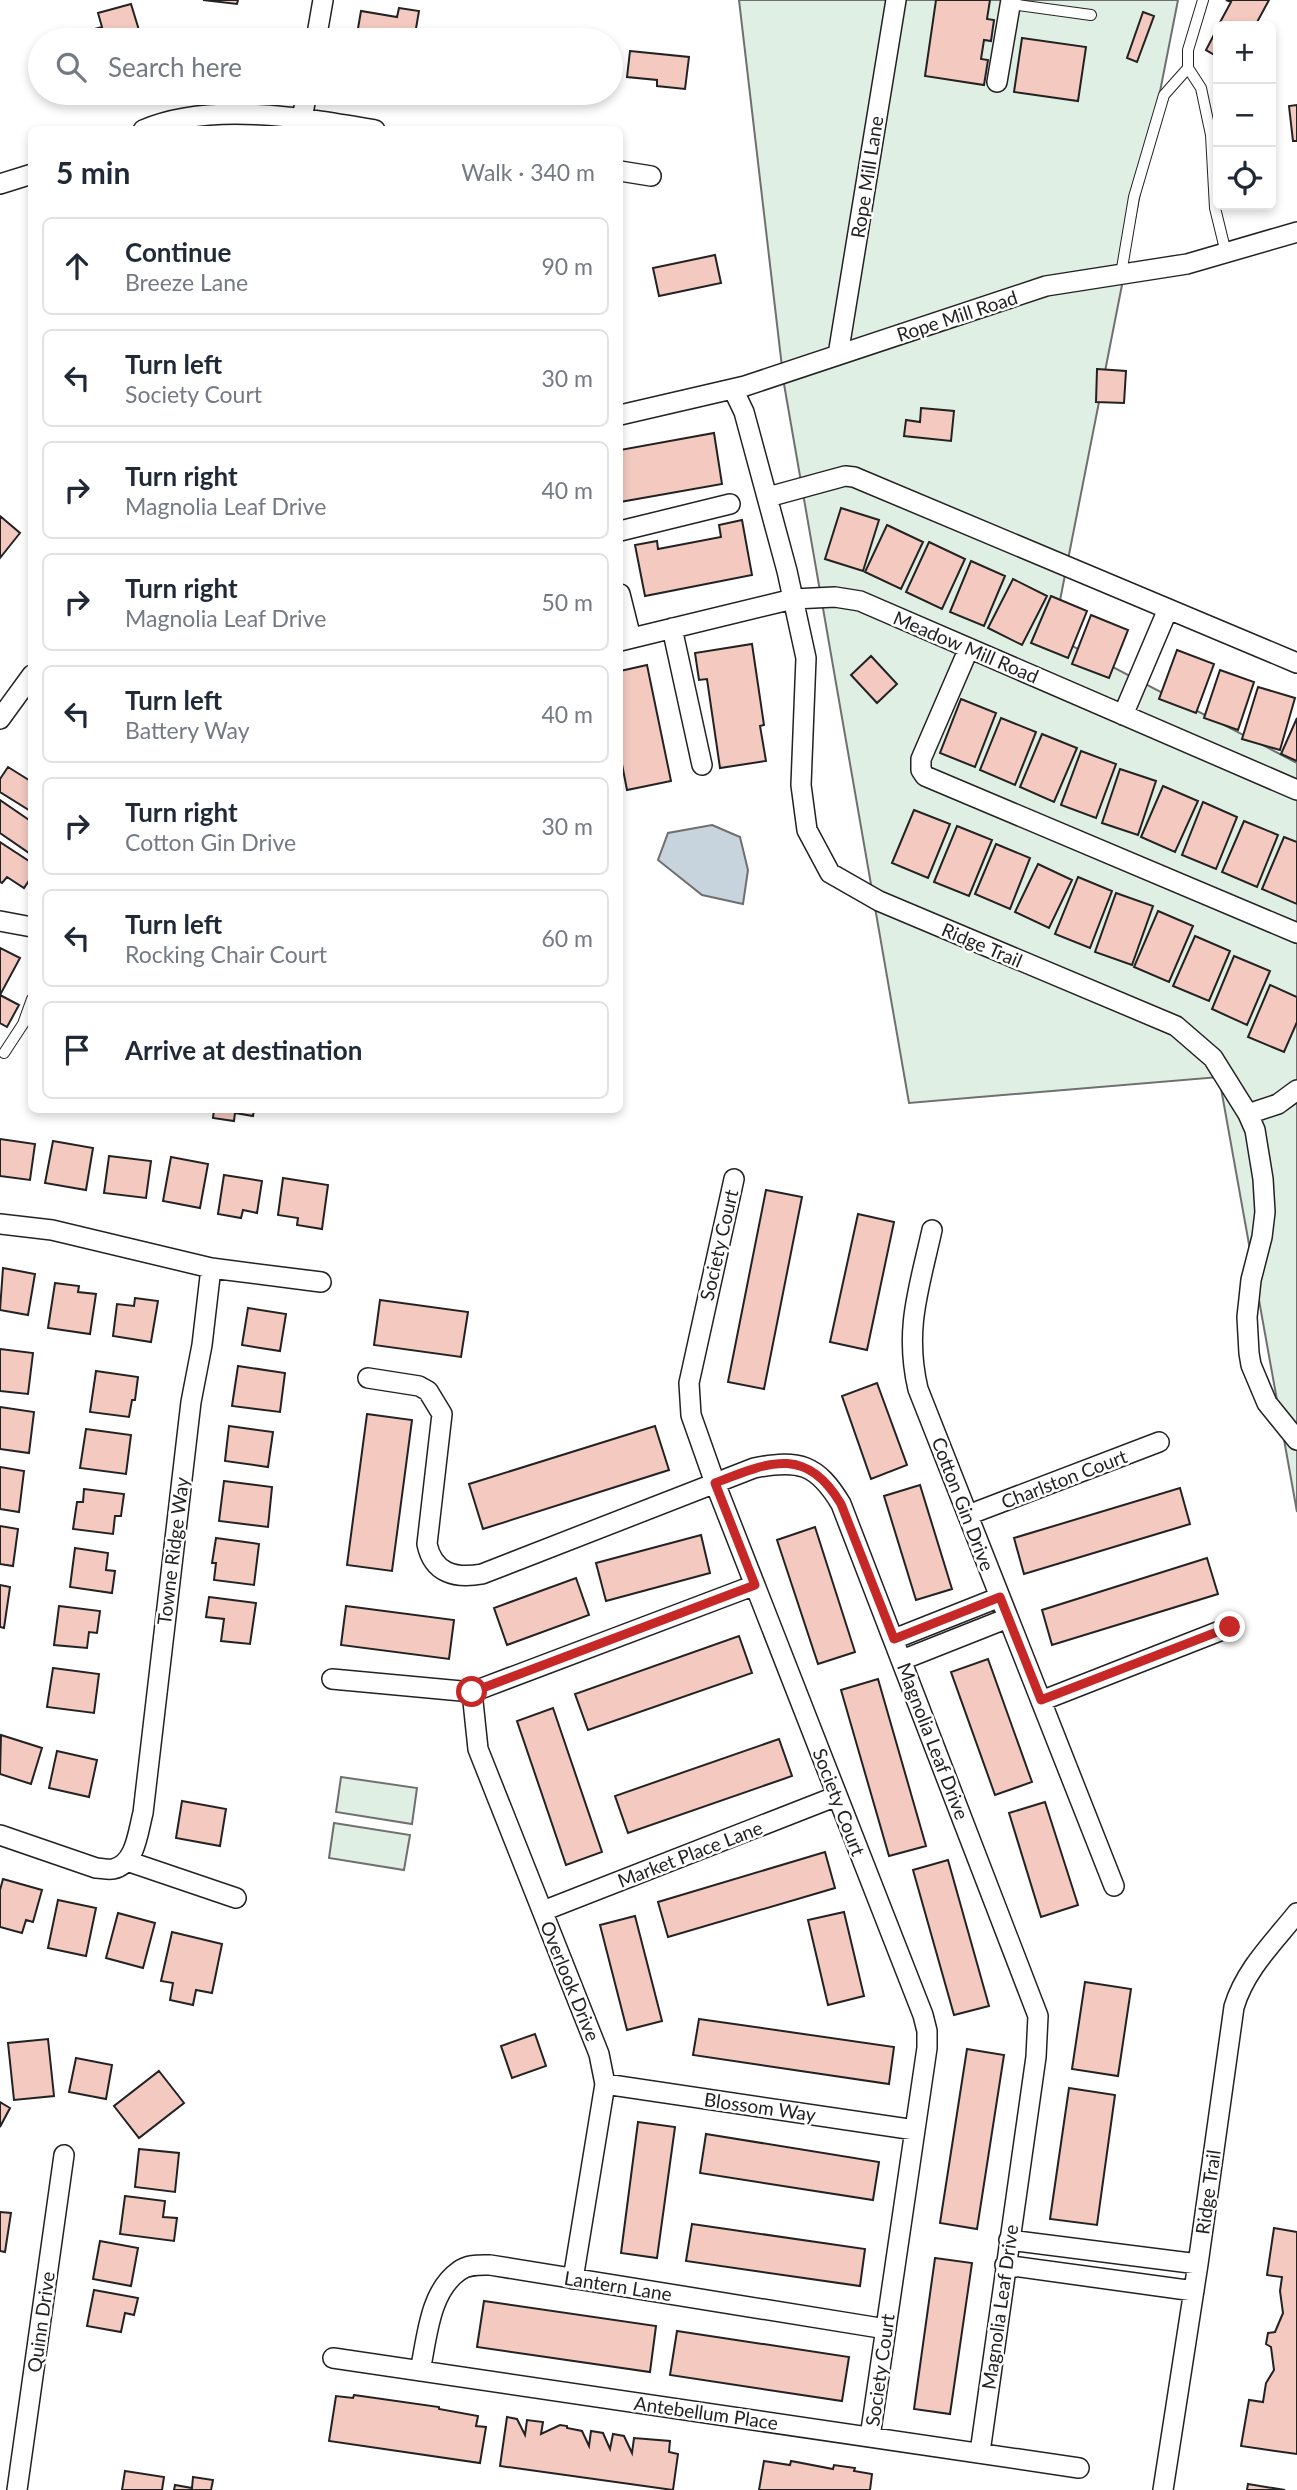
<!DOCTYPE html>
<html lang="en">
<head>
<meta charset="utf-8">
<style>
	:root { --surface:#fff; --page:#f6f6f7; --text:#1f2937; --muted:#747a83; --line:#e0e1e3 }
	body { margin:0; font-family:Lato,sans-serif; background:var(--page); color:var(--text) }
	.controls { position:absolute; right:21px; top:21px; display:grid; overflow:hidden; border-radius:10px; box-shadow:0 4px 10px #0003 }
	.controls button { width:63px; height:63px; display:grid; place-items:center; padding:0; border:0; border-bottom:2px solid var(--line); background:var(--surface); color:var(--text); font:35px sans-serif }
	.stop { position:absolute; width:21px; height:21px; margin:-16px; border:5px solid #c62828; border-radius:50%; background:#fff }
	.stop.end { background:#c62828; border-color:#fff; box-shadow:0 2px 7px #0008 }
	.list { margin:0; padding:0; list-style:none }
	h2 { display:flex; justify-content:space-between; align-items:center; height:91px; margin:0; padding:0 28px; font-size:30px }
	h2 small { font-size:23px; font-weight:400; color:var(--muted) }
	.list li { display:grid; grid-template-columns:46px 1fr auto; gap:21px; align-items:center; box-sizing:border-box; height:98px; margin:0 14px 14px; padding:0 14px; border:2px solid var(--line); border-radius:10px }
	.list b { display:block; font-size:26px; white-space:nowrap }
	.list p { margin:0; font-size:23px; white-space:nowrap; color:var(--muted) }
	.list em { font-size:23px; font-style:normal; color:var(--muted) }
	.icon { flex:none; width:38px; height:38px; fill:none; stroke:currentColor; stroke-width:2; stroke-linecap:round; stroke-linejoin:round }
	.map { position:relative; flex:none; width:1297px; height:2490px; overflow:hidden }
	.search { position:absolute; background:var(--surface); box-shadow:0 4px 10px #0003; left:28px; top:28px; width:595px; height:77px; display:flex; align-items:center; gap:18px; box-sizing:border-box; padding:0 24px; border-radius:38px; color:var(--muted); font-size:26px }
	.panel { position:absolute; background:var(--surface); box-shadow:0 4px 10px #0003; left:28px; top:126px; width:595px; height:987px; border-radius:10px }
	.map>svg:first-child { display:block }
	.green { fill:#e0efe3; stroke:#6f6f6f; stroke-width:2 }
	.water { fill:#c7d3dd; stroke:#6f6f6f; stroke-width:2 }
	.building { fill:#f3c9c0; stroke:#222; stroke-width:2 }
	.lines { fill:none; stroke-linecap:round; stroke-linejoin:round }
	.service-casing { stroke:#222; stroke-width:12 }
	.minor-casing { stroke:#222; stroke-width:22 }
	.service { stroke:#fff; stroke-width:10 }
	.minor { stroke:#fff; stroke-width:19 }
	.route { stroke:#c62828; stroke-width:9 }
	.labels { text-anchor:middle; stroke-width:5; stroke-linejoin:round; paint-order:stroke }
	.street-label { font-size:19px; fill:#222; stroke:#fff }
</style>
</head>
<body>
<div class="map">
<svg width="1297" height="2490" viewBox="0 0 1297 2490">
	<rect width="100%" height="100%" fill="#fff"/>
	<path class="green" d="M739,0H1178L1053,636L1297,763V1512L1219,1077L909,1103L784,384Z
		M341,1777L417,1788L412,1824L336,1812Z
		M334,1823L410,1835L404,1870L329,1858Z"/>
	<path class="water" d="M712,825L740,837L748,870L743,904L702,895L658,860L668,833Z"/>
	<path class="building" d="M203,0H238L237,4Z
		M936,0H990L987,19L994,20L991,41L984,40L981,59L988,60L984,85L925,76Z
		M1226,0H1269L1255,26H1218L1231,2Z
		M131,4L142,40H78L76,34L102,27L98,13Z
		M399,8L419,11L414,40H356L361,11L397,17Z
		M1143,12L1154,16L1137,62L1127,58Z
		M1218,27V57L1206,50Z
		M496,36L525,40H495Z
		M1022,38L1086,47L1078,101L1014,92Z
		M630,51L689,57L685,89L657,86V80L627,77Z
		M1297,105V141H1293L1289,106Z
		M715,255L721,283L659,296L653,268Z
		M1097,369L1126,371L1124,403L1096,402Z
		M921,408L954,411L951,441L904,436L906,420L920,422Z
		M714,433L722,484L620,502V450Z
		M841,508L879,520L863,571L825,559Z
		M0,516L20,533L0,558Z
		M742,520L752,575L645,596L635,545L657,541L658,549L721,537L719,525Z
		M887,525L923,542L901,589L865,572Z
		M929,542L965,559L942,609L906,592Z
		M971,561L1005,576L984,626L950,612Z
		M1013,579L1047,596L1022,645L988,628Z
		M1051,596L1087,611L1068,658L1031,643Z
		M1091,615L1128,630L1109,678L1072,664Z
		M752,644L764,725L760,726L766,761L720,768L707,679L699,680L695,653Z
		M1177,650L1214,664L1196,713L1159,699Z
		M871,656L897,684L877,703L851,675Z
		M647,665L671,781L627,790L620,754V671Z
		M1220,670L1254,682L1238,730L1204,718Z
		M1258,687L1295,698L1280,750L1242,739Z
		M961,699L996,713L975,767L940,753Z
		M1001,718L1036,732L1015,785L980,770Z
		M1297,718V761L1281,754Z
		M1042,734L1077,748L1054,802L1020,787Z
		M1081,751L1116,764L1096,818L1061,805Z
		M8,767L32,782V812L0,792V779Z
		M1120,769L1156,781L1138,835L1102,823Z
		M1163,786L1198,801L1175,852L1141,837Z
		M0,800L32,822V855L0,833Z
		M1203,802L1237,817L1216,869L1182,855Z
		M914,810L950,824L928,878L892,863Z
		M1244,821L1278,835L1257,887L1222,872Z
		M957,826L992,840L969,896L934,882Z
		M1284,837L1297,842V904L1262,889Z
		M0,842L32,863V876L24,888L7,877L2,883L0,882Z
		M996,844L1030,858L1010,909L975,894Z
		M1038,864L1072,880L1049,928L1015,912Z
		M1078,877L1112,891L1090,948L1055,934Z
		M1116,893L1153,906L1132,965L1095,952Z
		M1158,911L1193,926L1169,982L1134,967Z
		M1195,936L1230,951L1209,1001L1173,986Z
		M0,948L20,958L0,995L19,1005L7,1027L0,1023Z
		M1234,956L1270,971L1247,1025L1212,1009Z
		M1270,985L1297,997V1022L1284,1052L1248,1037Z
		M214,1110H254L253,1116L235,1113L234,1121L213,1118Z
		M0,1139L35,1144L30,1180L0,1176Z
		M53,1141L93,1148L86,1190L45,1183Z
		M109,1156L151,1161L146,1198L104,1193Z
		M171,1157L208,1164L200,1208L163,1201Z
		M224,1175L262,1181L257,1213L243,1210L241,1218L218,1214Z
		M283,1178L328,1185L322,1229L297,1225L298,1218L278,1215Z
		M766,1190L802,1197L764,1389L728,1382Z
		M858,1214L894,1222L867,1350L830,1342Z
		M3,1268L35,1274L28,1315L0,1310Z
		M55,1283L79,1286L78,1292L96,1294L90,1334L48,1328Z
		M135,1298L158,1301L151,1342L113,1336L117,1304L134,1306Z
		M380,1300L468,1312L461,1357L374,1345Z
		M248,1308L286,1314L280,1351L242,1345Z
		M0,1349L33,1353L28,1394L0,1391Z
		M238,1366L285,1373L280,1412L232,1406Z
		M96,1371L138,1377L135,1400H132L129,1417L90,1412Z
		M877,1383L907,1465L871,1479L842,1396Z
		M0,1407L34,1412L29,1453L0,1449Z
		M367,1414L412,1420L392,1571L347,1565Z
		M229,1426L273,1432L268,1467L225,1461Z
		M655,1426L669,1470L483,1529L469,1484Z
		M86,1429L131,1435L126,1474L80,1468Z
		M0,1467L24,1471L19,1512L0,1509Z
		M224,1481L272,1487L268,1527L219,1521Z
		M920,1485L952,1589L916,1600L884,1496Z
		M1180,1488L1190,1524L1024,1574L1014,1538Z
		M84,1489L124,1494L121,1516H115L113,1534L73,1529L77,1502H83Z
		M0,1526L18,1529L13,1566L0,1564Z
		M815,1527L855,1652L818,1664L777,1540Z
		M701,1535L710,1573L606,1601L596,1563Z
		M216,1538L259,1544L254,1585L214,1580L216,1563H212Z
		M75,1548L108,1553L106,1570L115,1571L112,1593L70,1587Z
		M1207,1558L1218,1594L1052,1645L1042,1610Z
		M576,1578L589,1615L507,1645L494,1608Z
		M0,1585L10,1587L4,1628L0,1627Z
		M209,1597L256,1603L250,1644L221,1641L224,1619L206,1617Z
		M59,1606L100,1611L97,1633L89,1632L87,1648L54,1645Z
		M346,1606L454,1620L449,1659L341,1645Z
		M739,1636L752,1673L588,1730L575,1694Z
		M988,1659L1032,1782L995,1795L951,1672Z
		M53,1668L99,1674L94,1713L47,1707Z
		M878,1679L926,1846L889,1856L841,1690Z
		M553,1708L602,1852L566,1865L517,1721Z
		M1,1735L42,1748L31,1784L0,1774Z
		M779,1739L792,1776L628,1833L615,1796Z
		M57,1751L97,1760L89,1797L49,1788Z
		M182,1801L226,1809L220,1846L176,1838Z
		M1045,1802L1078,1905L1041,1917L1009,1813Z
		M825,1852L835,1888L668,1937L658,1902Z
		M948,1860L989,2006L954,2015L913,1870Z
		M3,1879L42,1890L33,1922L26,1920L22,1933L0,1927V1890Z
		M58,1900L96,1908L86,1956L48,1948Z
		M844,1912L864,1996L828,2005L808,1920Z
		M118,1913L155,1923L143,1968L106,1958Z
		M635,1916L662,2021L627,2030L600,1925Z
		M172,1932L222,1944L212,1993L196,1990L193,2005L170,2000L173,1983L161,1981Z
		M1085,1982L1131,1989L1118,2076L1072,2069Z
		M699,2019L894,2047L889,2084L693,2055Z
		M535,2034L546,2066L512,2078L501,2046Z
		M48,2039L54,2096L14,2100L8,2043Z
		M967,2049L1004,2055L977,2229L940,2223Z
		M76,2058L112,2065L106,2099L69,2092Z
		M159,2071L184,2103L139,2138L114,2106Z
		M1069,2088L1115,2095L1097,2225L1050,2219Z
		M0,2102L10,2108L0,2127Z
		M638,2122L675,2127L657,2258L621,2253Z
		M706,2134L879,2162L873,2200L700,2173Z
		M139,2149L179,2153L175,2192L135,2187Z
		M125,2196L165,2201L163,2217L177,2218L174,2241L120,2234Z
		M0,2212L11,2213L5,2252L0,2251Z
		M692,2224L865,2249L860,2286L686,2261Z
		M1274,2228L1297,2232V2454L1241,2446L1249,2400L1263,2402L1266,2383L1274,2370L1271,2347L1266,2344L1268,2333L1275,2332L1283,2313L1280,2291L1282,2277L1267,2275Z
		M100,2241L138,2248L131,2286L93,2279Z
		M935,2258L972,2263L950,2414L914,2409Z
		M94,2290L138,2298L134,2315L125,2313L121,2332L87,2326Z
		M484,2301L656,2326L650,2372L477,2347Z
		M677,2331L849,2357L842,2401L670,2375Z
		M354,2395L439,2407V2409L478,2416L476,2426L486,2427L480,2463L329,2441L336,2396L353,2398Z
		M507,2417L517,2419L525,2435L527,2420L543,2422L541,2434L560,2425L567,2426V2428L582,2431L589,2446L591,2431L603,2433L610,2449L613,2434L624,2436L632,2453L634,2438L670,2441L669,2452L678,2454L673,2490L500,2466Z
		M764,2461L790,2465L791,2461L833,2469L834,2465L855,2468L854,2471L872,2474L870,2490H759Z
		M125,2471L164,2477L162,2490H122Z
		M193,2477L213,2480L211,2490H174L175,2485L192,2488Z
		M1248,2484L1285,2490H1247Z"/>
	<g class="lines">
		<defs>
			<path id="service" d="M1203,0L1188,50V68L1201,88L1211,135L1215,208L1226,253
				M1010,4L1091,15
				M1121,274L1134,197L1164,95L1188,68
				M4,1053L23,1024L32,999"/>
			<path id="minor" d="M316,40L323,0
				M997,82L1011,0
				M300,128L307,93
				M143,130C210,101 305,118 375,130
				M620,171L651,176
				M0,184L32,174
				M838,355L896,0
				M733,389L744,412L787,571L806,658L801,785L807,830L830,873L879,901L1176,1026L1213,1058L1248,1114L1255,1130L1263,1179L1265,1212L1262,1237L1251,1280L1249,1299L1247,1317L1249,1353L1251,1365L1267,1403L1297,1440
				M620,415L745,386L1046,286L1187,264L1297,232
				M768,497L845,476L854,477L1297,663
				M620,531L730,504
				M620,594L631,638
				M672,628L702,765
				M620,641L793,599L835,597L860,601L1297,790
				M969,648L921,759V770L925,776L1297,933
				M1123,715L1168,609
				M0,719L32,675
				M0,921L32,927
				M1248,1114L1278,1104L1297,1090
				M734,1179L689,1383L691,1415L715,1483L923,2015L927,2031V2048L870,2437
				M0,1224L52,1230L211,1268L202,1345L191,1402L143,1813C138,1831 136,1864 113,1869C108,1870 101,1868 96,1868L0,1835
				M932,1230C919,1289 904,1329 918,1389L1114,1886
				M211,1268L321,1282
				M368,1378L419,1386L428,1391L442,1414L427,1544C433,1573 455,1579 482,1574L754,1468C799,1459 817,1464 841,1504L1038,2016L1036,2057L980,2452
				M968,1515L1159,1442
				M894,1639L1000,1597
				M902,1660L1008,1618
				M332,1679L472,1692L755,1585
				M472,1692L478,1749L599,2054L605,2084L573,2279
				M1041,1701L1230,1627
				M127,1861L236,1898
				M543,1911L837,1796
				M605,2084L915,2130
				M1009,2240L1198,2264
				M1005,2265L1194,2291
				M333,2358L1079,2468
				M420,2371C427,2339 429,2292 459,2271C468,2264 480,2265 490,2265L886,2329
				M17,2490L64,2155
				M1163,2490L1198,2264L1234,2007C1245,1970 1273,1943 1297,1913"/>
		</defs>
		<use href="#service" class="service-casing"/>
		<use href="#minor" class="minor-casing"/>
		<use href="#service" class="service"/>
		<use href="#minor" class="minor"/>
	</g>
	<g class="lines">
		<path class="route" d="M472,1692L755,1585L715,1483C769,1462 806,1445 841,1504L894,1639L1000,1597L1041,1700L1230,1627"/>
	</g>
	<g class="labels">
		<g class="street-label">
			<text transform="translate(867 177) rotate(-81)" y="7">Rope Mill Lane</text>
			<text transform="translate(957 316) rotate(-18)" y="7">Rope Mill Road</text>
			<text transform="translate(966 647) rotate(23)" y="7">Meadow Mill Road</text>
			<text transform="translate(982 945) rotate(23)" y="7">Ridge Trail</text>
			<text transform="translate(719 1245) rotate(-77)" y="7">Society Court</text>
			<text transform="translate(1064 1479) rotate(-21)" y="7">Charlston Court</text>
			<text transform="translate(963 1504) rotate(69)" y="7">Cotton Gin Drive</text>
			<text transform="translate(173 1551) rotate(-83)" y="7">Towne Ridge Way</text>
			<text transform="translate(933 1741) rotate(69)" y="7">Magnolia Leaf Drive</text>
			<text transform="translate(839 1802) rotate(69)" y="7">Society Court</text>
			<text transform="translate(690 1854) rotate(-21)" y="7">Market Place Lane</text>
			<text transform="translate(570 1981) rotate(68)" y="7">Overlook Drive</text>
			<text transform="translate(760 2107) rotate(8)" y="7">Blossom Way</text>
			<text transform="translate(1208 2192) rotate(-82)" y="7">Ridge Trail</text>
			<text transform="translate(618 2286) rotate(9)" y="7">Lantern Lane</text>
			<text transform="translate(1000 2307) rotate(-82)" y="7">Magnolia Leaf Drive</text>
			<text transform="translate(41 2322) rotate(-82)" y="7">Quinn Drive</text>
			<text transform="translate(880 2370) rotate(-82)" y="7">Society Court</text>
			<text transform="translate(706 2413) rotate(8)" y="7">Antebellum Place</text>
		</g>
	</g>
</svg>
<div class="controls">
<button>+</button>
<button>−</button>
<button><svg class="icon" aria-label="locate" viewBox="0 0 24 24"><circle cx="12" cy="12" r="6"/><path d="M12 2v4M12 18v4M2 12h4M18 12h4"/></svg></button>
</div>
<div class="stop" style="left:472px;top:1692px"></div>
<div class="stop end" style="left:1230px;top:1627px"></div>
<div class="search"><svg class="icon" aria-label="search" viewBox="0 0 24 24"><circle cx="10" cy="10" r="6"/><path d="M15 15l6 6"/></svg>Search here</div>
<section class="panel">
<h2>5 min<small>Walk · 340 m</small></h2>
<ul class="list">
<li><svg class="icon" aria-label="ahead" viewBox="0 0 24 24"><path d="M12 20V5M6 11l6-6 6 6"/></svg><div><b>Continue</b><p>Breeze Lane</p></div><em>90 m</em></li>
<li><svg class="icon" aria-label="left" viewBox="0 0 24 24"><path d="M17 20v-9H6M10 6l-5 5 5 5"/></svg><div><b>Turn left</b><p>Society Court</p></div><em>30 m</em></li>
<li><svg class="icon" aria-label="right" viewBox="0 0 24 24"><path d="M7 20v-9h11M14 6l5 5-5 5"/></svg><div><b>Turn right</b><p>Magnolia Leaf Drive</p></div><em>40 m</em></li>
<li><svg class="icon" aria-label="right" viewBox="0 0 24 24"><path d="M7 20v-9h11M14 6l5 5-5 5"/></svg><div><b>Turn right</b><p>Magnolia Leaf Drive</p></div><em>50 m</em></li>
<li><svg class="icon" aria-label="left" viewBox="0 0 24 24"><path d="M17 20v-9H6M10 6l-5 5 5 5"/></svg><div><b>Turn left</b><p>Battery Way</p></div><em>40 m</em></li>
<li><svg class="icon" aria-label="right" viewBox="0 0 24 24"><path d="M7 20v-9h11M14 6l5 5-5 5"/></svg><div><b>Turn right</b><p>Cotton Gin Drive</p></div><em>30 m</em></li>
<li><svg class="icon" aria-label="left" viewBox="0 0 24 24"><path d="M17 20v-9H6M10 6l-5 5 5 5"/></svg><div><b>Turn left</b><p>Rocking Chair Court</p></div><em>60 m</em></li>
<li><svg class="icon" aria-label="arrive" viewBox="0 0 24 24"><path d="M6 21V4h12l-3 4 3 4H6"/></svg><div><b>Arrive at destination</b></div></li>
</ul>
</section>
</div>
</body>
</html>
